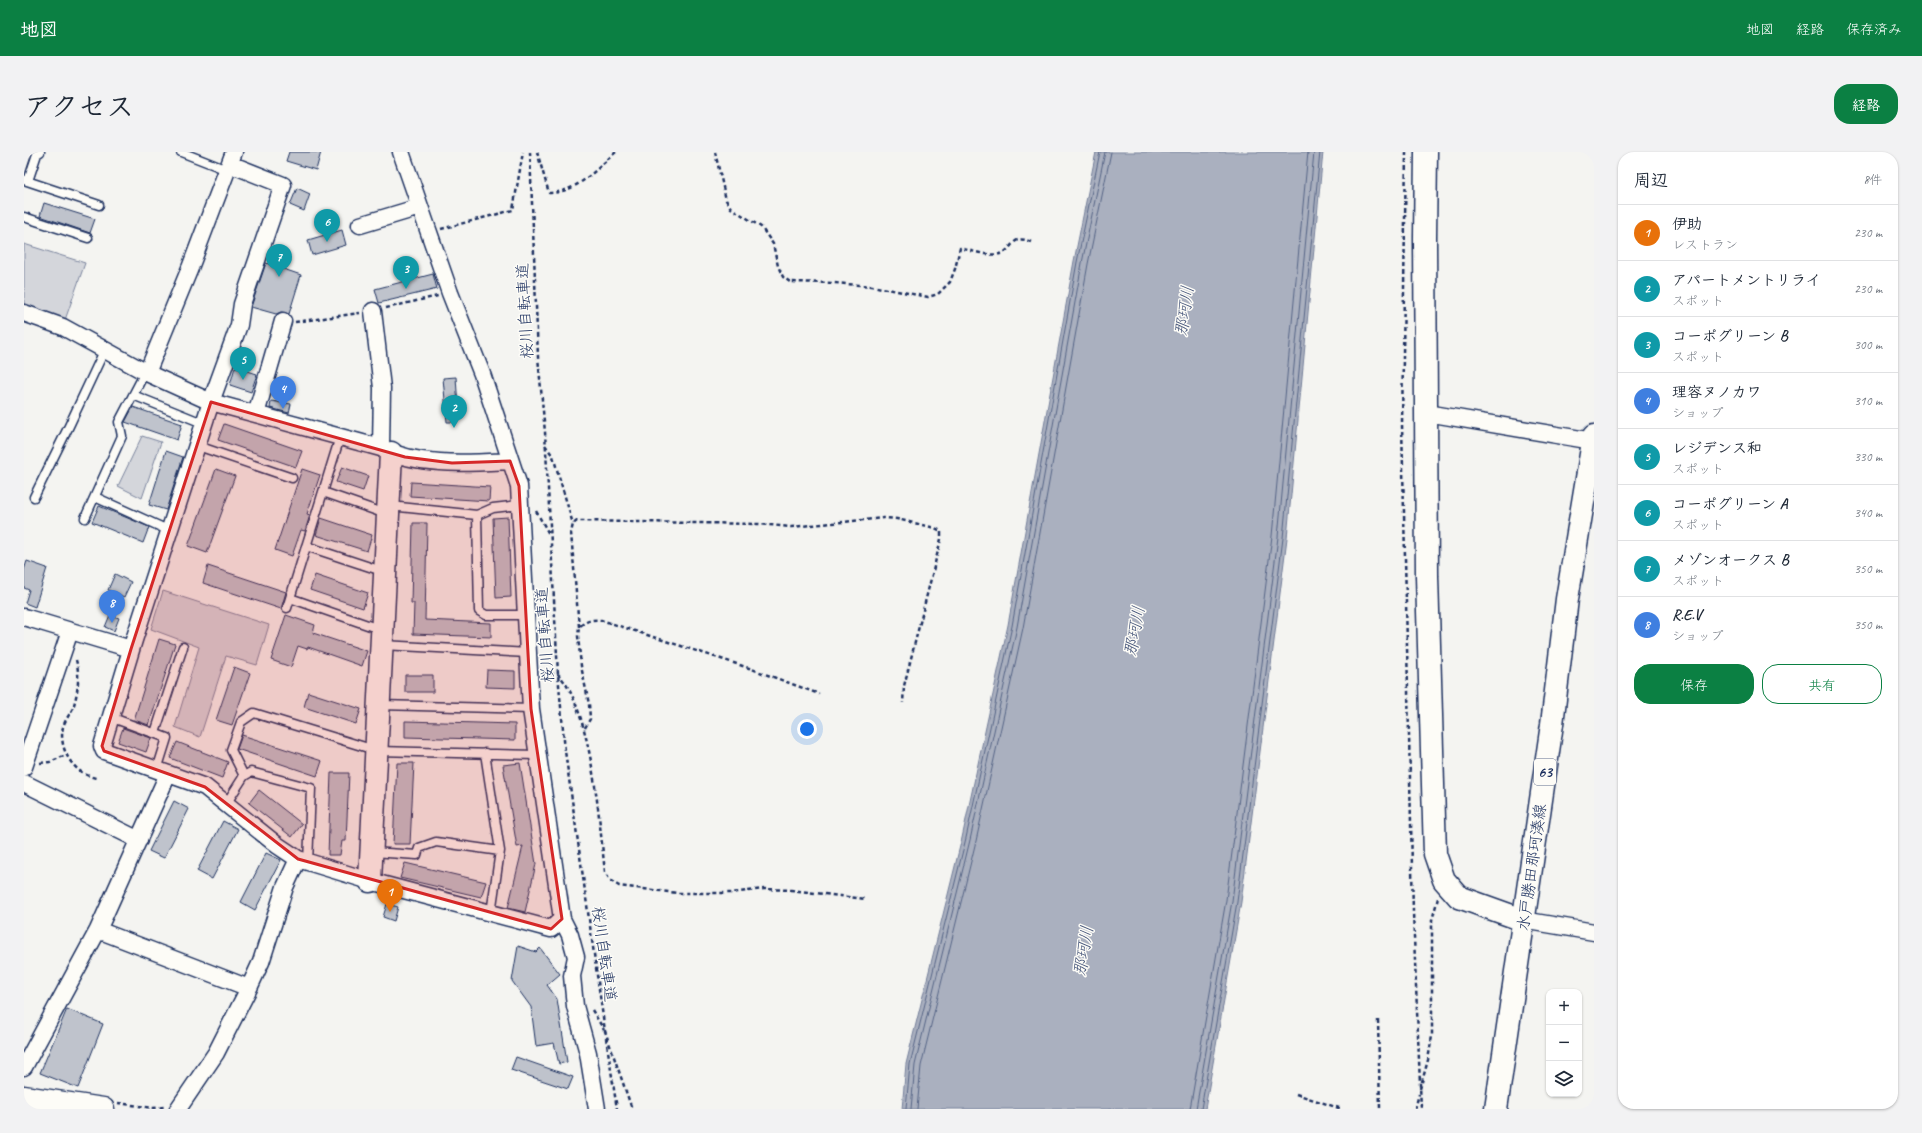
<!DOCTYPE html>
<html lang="ja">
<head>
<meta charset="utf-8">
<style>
	:root { --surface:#fff; --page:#f2f2f3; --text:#1f2937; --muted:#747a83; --line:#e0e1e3; --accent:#0b8043 }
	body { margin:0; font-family:Caveat,"Klee One",sans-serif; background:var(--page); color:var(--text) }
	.controls { position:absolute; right:12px; bottom:12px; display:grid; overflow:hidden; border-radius:8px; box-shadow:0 1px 3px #0004 }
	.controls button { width:36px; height:36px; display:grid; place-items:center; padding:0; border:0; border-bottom:1px solid var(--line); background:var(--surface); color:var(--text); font:20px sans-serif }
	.you { position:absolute; left:783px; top:577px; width:14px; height:14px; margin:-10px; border:3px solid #fff; border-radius:50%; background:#1a73e8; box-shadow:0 0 0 6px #1a73e833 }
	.badge { display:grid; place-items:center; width:26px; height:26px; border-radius:50%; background:var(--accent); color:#fff; font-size:13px; font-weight:700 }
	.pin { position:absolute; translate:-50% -33px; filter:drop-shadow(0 1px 2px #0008) }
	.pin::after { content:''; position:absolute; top:21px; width:14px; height:12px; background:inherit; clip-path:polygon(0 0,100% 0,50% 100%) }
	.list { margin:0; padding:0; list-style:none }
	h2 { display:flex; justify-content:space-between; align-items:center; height:52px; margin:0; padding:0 16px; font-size:17px }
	h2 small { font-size:13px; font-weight:400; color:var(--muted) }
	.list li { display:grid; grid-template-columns:26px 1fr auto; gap:12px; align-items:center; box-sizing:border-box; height:56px; padding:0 16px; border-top:1px solid var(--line) }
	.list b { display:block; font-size:15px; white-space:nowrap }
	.list p { margin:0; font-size:13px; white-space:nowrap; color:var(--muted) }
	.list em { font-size:13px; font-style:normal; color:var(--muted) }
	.actions { display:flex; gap:8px; padding:12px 16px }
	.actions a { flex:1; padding:9px 0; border:1px solid var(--accent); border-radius:16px; text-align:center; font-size:14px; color:var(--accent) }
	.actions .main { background:var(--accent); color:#fff }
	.icon { flex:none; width:22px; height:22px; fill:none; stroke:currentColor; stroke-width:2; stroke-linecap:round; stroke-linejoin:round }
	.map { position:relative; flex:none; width:1570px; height:957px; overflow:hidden; border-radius:16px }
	header { display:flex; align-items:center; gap:24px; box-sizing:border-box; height:56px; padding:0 20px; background:var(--accent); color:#fff }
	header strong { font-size:19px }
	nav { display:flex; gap:22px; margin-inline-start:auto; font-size:14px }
	.intro { display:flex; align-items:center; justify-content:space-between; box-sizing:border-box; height:96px; padding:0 24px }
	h1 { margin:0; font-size:28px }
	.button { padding:10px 18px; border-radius:16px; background:var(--accent); color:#fff; font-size:14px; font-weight:700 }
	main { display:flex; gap:24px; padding:0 24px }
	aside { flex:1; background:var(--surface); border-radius:16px; box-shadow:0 1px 3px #0004 }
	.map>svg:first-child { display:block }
	.green { fill:#d4d6db; stroke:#78829c }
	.water { fill:#aab0bf; stroke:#717c98 }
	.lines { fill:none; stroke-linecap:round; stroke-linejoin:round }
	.shore { stroke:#546385; stroke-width:1 }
	.building { fill:#bfc3cc; stroke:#1b2f5e }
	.lane-casing { stroke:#1b2f5e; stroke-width:11 }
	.street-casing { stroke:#1b2f5e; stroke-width:19 }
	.secondary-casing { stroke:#1b2f5e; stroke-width:25 }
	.primary-casing { stroke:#1b2f5e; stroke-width:25 }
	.path { stroke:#1b2f5e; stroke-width:2.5; stroke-dasharray:4 3; stroke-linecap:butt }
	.lane { stroke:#fdfcf7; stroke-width:8 }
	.street { stroke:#fdfcf7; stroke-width:16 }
	.secondary { stroke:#fdfcf7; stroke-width:22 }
	.primary { stroke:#fdfcf7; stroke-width:22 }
	.marked { fill:#d62828; fill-opacity:0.2; stroke:#d62828; stroke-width:3; stroke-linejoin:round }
	.labels { text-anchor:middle; stroke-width:3; stroke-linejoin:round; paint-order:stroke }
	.shield { fill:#fdfcf7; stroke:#5f6c8c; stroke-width:1 }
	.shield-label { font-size:15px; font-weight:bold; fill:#1b2f5e }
	.street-label { font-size:16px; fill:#1b2f5e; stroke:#fdfcf7 }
	.water-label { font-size:17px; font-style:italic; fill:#46567b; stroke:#fdfcf7 }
</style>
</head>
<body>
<header>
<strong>地図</strong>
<nav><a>地図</a><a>経路</a><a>保存済み</a></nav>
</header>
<div class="intro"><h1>アクセス</h1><a class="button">経路</a></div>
<main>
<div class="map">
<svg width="1570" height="957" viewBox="0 0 1570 957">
	<rect width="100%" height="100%" fill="#f4f4f1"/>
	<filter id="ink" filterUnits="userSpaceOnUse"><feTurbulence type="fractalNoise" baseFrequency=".025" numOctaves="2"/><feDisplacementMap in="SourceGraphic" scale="8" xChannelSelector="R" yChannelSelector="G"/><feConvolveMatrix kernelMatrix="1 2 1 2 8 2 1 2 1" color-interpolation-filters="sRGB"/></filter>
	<g filter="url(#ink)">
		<path class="green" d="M0,92L61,111L41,168L0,152Z
			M118,284L137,290L118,346L94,334Z
			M139,439L245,473L233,513L202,504L176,585L151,575L175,495L127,477Z"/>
		<path class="water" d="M1072,0H1299L1263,386L1217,750L1181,957H878L882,912L938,686L984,473L1050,109Z"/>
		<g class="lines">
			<path class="shore" d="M882,957L886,912L942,686L988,474L1053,110L1076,0
				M887,957L891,913L946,688L993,475L1058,111L1081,0
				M893,957L897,914L952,689L999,476L1064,112L1087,0
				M1166,957L1202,748L1248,384L1284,0
				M1172,957L1208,749L1254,385L1290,0
				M1177,957L1213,750L1259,386L1296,0"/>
		</g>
		<path class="building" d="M265,0H297L292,18L262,9Z
			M273,36L286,42L280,59L266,53Z
			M20,51L71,67L66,81L16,64Z
			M318,78L322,93L288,103L284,88Z
			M242,111L277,123L265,162L257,160L252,162L227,155Z
			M409,122L413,137L355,151L351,137Z
			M211,215L233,222L227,240L206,233Z
			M432,225L434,255H432L433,270H423L419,226Z
			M247,249L267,252L265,261L246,256Z
			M109,255L158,272L153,288L101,270Z
			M200,272L278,299L272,315L194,288Z
			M142,299L159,305L142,358L125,353Z
			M318,315L344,324L339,339L312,330Z
			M192,317L211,324L183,401L164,394Z
			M278,317L296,323L283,362L286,363L281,379L277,378L268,404L251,398Z
			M387,330L466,335L465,349L386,344Z
			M75,354L125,375L119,391L68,370Z
			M484,365L487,445L472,446L469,366Z
			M297,366L348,383L343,399L292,383Z
			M389,371H403L401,468L467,471V485L389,482L390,451H387Z
			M3,409L23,416L11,455L1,451L5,438L0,436V418Z
			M184,414L262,440L257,457L179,431Z
			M91,422L107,430L100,445L84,438Z
			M291,423L344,441L339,456L286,438Z
			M86,463L95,466L90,479L81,475Z
			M262,463L291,473L289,481L343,499L338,514L284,495L283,497L274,494L267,515L247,508Z
			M135,487L151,492L125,573L110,568Z
			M210,515L226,521L208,573L192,568Z
			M463,518L491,519V536L462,535Z
			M381,523H409V540H381Z
			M284,540L337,557L332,572L280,555Z
			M381,569L491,572V588L381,585Z
			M99,576L127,586L122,600L94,590Z
			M218,583L298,609L293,624L213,597Z
			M153,590L204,610L198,626L146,606Z
			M373,611H390L386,692H369Z
			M496,611L512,712L501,760L484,756L499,694L493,695L479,613Z
			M307,621H325L322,689H318L316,703H304Z
			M235,638L278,672L268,685L225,651Z
			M150,649L165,657L140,706L125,699Z
			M199,669L214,677L188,727L173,719Z
			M242,701L257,708L231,758L217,750Z
			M381,711L462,730L457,745L376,726Z
			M363,752L374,755L370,769L359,765Z
			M494,794L512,800L516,796L536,822L523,833L533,847L543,910L535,912L530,891L512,894L507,855L488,829Z
			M43,857L79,872L54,936L16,921Z
			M492,905L549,925L544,937L487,918Z"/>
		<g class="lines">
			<defs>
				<path id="lane" d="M157,0L203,18
					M0,28L75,53
					M4,29L13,2L16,0
					M0,65L64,86
					M109,243L181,272
					M174,294L268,326
					M299,340L362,362
					M10,345L45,274L81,197
					M71,345L146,379
					M366,354L453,363L469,356L496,353
					M453,363L455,459L462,463H502
					M61,366L98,284L95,270L118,226L123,221
					M282,394L361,420
					M266,446L358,478
					M263,456L316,285
					M359,493L504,501
					M356,553L507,557
					M86,565L143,586L133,618
					M131,581L159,495
					M461,601L476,699L467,761
					M220,624L207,598L217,570L230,561L354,599L513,603
					M202,652L220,624L227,620L287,636L284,711
					M349,700L393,703L395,696L412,690L476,699"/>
				<path id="street" d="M206,12L259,33L218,152L215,173L187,250L110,488L78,594L80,599L181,635L253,693L274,707L346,729L527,777L538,767L507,557L495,334L458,222L426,141L377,0
					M336,73L396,55
					M349,159L358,236L357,296
					M0,161L39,175L123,221L187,250L357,296C396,315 444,311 486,309
					M123,221L166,116L210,0
					M1403,261L1569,289
					M232,262L259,169
					M0,465L107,497
					M0,615L46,479
					M0,631L115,688
					M538,767L546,783L552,805L548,824L551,854L564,901L573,957
					M1499,768L1570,780
					M74,778L225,836
					M0,915L74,778L144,622
					M154,957L192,901L225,836L237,810L261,735L274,707"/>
				<path id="secondary" d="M1402,0L1401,86L1403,424L1411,702L1420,728L1435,745L1499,768
					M346,729L367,301
					M0,945L79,957"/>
				<path id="primary" d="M1472,957L1528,572L1543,447L1570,284"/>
			</defs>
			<use href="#lane" class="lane-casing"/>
			<use href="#street" class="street-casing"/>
			<use href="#secondary" class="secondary-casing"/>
			<use href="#primary" class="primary-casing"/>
			<path class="path" d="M506,0L514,205L521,280L534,522L541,599L581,879L608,957
				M513,0L525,41C554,40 571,18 592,0
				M691,0L702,48L707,56L737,75L749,92L754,114L759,125L766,130L810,131L848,134L904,145L914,142L926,130L931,117L936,96C948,99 963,104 976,102C990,98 987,81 1007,90
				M1382,0L1378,272L1389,760L1397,957
				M417,77L489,58L499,0
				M362,156L414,144
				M271,170L336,161
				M521,293L529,304L549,372
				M512,359L525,382
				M555,475L547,381L549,372L553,369L735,372L767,375L860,366L873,367L911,376L917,379V387L880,534L879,551
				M52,508C56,522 54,541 49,556C46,562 41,568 39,575C34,598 50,622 72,626
				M519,522H534C568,557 575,669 581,720L587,729L595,734L653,741H707L740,737L767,738L841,747
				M561,576L566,567L565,552L557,514L554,484L555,475C562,469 567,467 577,468L725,516L795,542
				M16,611L26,610L42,603
				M568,858L580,878
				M1354,868L1356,957
				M582,886L593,957
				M1396,937L1404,908L1408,884V768L1414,746
				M1272,942L1318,957
				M94,951L129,956L141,955
				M1391,957L1395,942"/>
			<use href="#lane" class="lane"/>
			<use href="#street" class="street"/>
			<use href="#secondary" class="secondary"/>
			<use href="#primary" class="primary"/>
		</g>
	</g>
	<path class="marked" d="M187,250L381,305L428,311L486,309L495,334L507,557L538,767L527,777L274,707L181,635L80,599L78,594L107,497Z"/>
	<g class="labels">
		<rect class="shield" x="1510" y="607" width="22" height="26" rx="3"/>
		<g class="shield-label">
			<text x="1521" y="625">63</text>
		</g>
		<g class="street-label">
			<text transform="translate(500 159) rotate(-93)" y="6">桜川自転車道</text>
			<text transform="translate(520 483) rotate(-94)" y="6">桜川自転車道</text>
			<text transform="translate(1507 715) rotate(-82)" y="6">水戸勝田那珂湊線</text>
			<text transform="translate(581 802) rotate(82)" y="6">桜川自転車道</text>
		</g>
		<g class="water-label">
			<text transform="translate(1160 159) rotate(-82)" y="6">那珂川</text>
			<text transform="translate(1110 479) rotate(-80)" y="6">那珂川</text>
			<text transform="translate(1059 799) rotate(-81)" y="6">那珂川</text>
		</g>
	</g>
</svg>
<div class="controls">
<button>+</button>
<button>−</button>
<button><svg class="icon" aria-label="layers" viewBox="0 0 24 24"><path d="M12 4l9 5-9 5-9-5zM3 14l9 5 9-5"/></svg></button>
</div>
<div class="you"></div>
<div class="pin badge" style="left:366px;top:760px;background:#e8710a">1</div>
<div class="pin badge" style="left:430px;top:276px;background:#0f9aa8">2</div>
<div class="pin badge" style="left:382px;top:137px;background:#0f9aa8">3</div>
<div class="pin badge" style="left:259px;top:257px;background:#3f7fe0">4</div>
<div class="pin badge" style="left:219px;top:228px;background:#0f9aa8">5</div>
<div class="pin badge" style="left:303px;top:90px;background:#0f9aa8">6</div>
<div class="pin badge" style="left:255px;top:125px;background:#0f9aa8">7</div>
<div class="pin badge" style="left:88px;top:471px;background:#3f7fe0">8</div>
</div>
<aside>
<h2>周辺<small>8件</small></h2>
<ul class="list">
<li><span class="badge" style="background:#e8710a">1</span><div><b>伊助</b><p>レストラン</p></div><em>230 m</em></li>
<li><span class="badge" style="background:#0f9aa8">2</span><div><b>アパートメントリライ</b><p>スポット</p></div><em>230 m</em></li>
<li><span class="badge" style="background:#0f9aa8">3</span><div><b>コーポグリーン B</b><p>スポット</p></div><em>300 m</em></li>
<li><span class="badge" style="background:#3f7fe0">4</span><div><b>理容ヌノカワ</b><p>ショップ</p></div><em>310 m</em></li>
<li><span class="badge" style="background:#0f9aa8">5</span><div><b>レジデンス和</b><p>スポット</p></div><em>330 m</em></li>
<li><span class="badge" style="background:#0f9aa8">6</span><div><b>コーポグリーン A</b><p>スポット</p></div><em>340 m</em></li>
<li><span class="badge" style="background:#0f9aa8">7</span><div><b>メゾンオークス B</b><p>スポット</p></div><em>350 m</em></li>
<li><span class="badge" style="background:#3f7fe0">8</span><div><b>R.E.V</b><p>ショップ</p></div><em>350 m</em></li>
</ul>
<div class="actions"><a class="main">保存</a><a>共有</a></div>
</aside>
</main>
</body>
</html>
